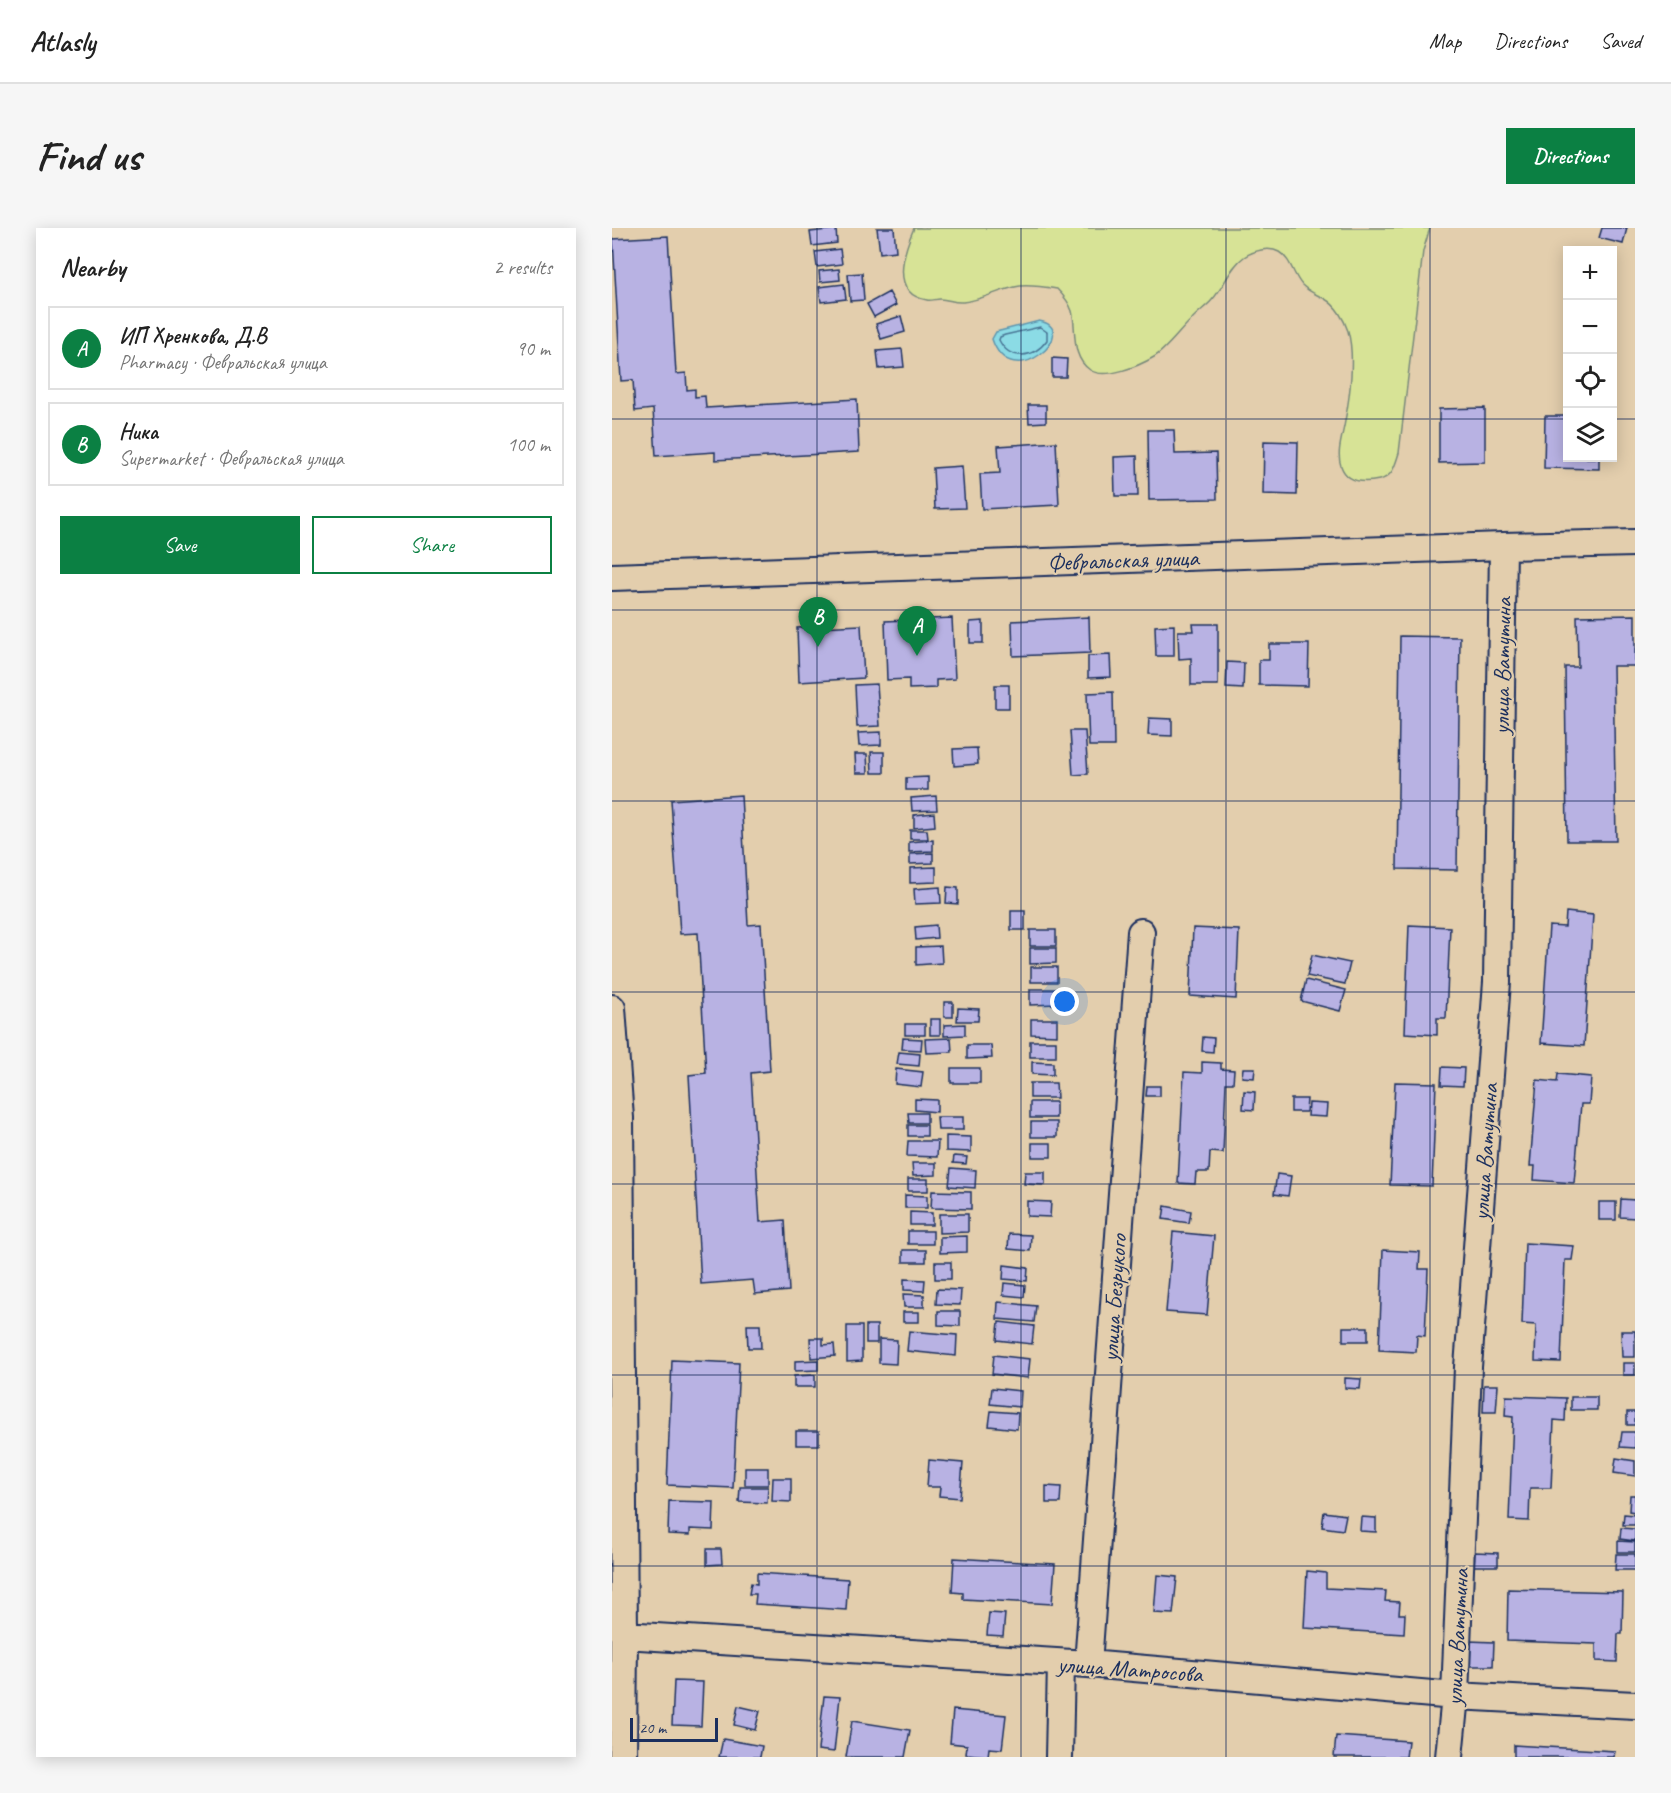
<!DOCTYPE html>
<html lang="en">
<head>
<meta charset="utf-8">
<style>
	:root { --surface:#fff; --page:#f6f6f6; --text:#222; --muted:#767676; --line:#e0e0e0; --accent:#0b8043 }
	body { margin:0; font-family:Caveat,sans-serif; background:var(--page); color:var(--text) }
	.controls { position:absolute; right:18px; top:18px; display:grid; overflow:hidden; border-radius:0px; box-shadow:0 3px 15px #0003 }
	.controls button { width:54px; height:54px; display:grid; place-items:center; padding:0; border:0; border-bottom:2px solid var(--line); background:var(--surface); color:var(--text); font:30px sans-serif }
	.scale { position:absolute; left:18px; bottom:15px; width:88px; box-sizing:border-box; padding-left:6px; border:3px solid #1b2f5e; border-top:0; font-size:16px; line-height:21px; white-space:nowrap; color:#1b2f5e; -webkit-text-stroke:4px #e3cead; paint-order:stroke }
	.you { position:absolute; left:453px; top:774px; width:21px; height:21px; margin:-15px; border:4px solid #fff; border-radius:50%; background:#1a73e8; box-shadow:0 0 0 9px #1a73e833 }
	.badge { display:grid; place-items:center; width:39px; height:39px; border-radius:50%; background:var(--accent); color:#fff; font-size:20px; font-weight:700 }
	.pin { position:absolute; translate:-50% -50px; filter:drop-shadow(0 2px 3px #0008) }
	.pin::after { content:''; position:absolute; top:32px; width:21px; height:18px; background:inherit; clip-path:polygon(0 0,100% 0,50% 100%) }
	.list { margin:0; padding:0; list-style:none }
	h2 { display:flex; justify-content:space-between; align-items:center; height:78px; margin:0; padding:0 24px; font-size:26px }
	h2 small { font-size:20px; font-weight:400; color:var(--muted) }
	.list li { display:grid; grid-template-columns:39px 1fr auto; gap:18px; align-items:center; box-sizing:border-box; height:84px; margin:0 12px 12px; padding:0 12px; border:2px solid var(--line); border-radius:0px }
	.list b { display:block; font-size:22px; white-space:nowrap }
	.list p { margin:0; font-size:20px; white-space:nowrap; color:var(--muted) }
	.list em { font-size:20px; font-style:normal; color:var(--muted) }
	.actions { display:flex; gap:12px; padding:18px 24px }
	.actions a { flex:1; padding:14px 0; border:2px solid var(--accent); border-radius:0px; text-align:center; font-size:21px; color:var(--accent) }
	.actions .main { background:var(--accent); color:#fff }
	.icon { flex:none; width:33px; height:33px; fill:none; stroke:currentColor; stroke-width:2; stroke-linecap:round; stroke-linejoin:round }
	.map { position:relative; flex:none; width:1023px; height:1529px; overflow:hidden; border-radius:0px }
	header { display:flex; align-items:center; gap:36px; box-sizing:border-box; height:84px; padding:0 30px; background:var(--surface); border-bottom:2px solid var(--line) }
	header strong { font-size:28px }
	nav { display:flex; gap:33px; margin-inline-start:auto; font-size:21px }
	.intro { display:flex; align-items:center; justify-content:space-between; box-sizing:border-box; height:144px; padding:0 36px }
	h1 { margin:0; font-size:42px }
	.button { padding:15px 27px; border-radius:0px; background:var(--accent); color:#fff; font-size:21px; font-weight:700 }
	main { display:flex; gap:36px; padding:0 36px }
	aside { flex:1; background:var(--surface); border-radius:0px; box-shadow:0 3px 15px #0003 }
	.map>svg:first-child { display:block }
	.green { fill:#d7e396; stroke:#79897a; stroke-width:1.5 }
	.water { fill:#8bdbe5; stroke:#5e96af; stroke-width:1.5 }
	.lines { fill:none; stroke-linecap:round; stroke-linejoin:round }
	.shore { stroke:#487494; stroke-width:1.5 }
	.building { fill:#b8b2e3; stroke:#1b2f5e; stroke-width:1.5 }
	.street-casing { stroke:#1b2f5e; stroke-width:30 }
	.street { stroke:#e3cead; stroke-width:26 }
	.grid { fill:none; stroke:#1b2f5e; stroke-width:1.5; stroke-opacity:0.55 }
	.labels { text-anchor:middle; stroke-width:4.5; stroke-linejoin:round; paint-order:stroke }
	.street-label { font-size:24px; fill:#1b2f5e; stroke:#e3cead }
</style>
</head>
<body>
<header>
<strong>Atlasly</strong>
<nav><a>Map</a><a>Directions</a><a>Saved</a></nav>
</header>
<div class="intro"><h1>Find us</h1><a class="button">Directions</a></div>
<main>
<aside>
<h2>Nearby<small>2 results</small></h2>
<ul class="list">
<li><span class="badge">A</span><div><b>ИП Хренкова, Д.В</b><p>Pharmacy · Февральская улица</p></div><em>90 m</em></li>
<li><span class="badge">B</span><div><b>Ника</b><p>Supermarket · Февральская улица</p></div><em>100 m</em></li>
</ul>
<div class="actions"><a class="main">Save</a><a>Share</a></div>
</aside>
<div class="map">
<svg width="1023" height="1529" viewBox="0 0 1023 1529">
	<rect width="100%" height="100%" fill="#e3cead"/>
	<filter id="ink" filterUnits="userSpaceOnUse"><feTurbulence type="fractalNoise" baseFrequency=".0167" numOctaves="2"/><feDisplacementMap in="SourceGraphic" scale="12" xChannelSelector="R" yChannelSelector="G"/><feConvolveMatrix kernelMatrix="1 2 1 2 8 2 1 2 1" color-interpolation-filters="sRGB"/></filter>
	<g filter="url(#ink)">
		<path class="green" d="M302,0H818L811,23L787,225C783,237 781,249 767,252C753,255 735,255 729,238C724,224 731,207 733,193C738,168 743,128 736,103C732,91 724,77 713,71C704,66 697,64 690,57C681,47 679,31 667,24C657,18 641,23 632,29C618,39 612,59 600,72C594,79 586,84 580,91C569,101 554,122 542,129C527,138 493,152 478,142C458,128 465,102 460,83C457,74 451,67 445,61C433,59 420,57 408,58C388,61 371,72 351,74C342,75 336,71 328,71C324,71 319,73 315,72C277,66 292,23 302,0Z"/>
		<path class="water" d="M427,93C472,101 399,169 380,111L384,104Z"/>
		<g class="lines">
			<path class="shore" d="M428,99L435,104V112C422,130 398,134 387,112L388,109L393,107Z"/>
		</g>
		<path class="building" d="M265,0H282L284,23L268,25Z
			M990,0H1015L1011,16L987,10Z
			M224,1L225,15L200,18L198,4Z
			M56,8L64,146L74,145L75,162L83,161V169L93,168L94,180L245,171L247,224L103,232V224L44,228L41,181L23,183L21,152L9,153L1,11Z
			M228,21L230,36L205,39L203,24Z
			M227,41L228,52L208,54L207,43Z
			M250,45L252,72L238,73L236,46Z
			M232,56L234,71L209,74L207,59Z
			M277,64L284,77L262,89L255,76Z
			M289,88L293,104L269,111L264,96Z
			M290,121L292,139L267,141L265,123Z
			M440,130L455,131L454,149H440Z
			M416,177H434V194L417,195Z
			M873,180V234L827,235V181Z
			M933,188H956V230H987V241L932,240Z
			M536,202H562L563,226L604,225L605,271L537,272Z
			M652,213L686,214L685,267L651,266Z
			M444,214L447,277L370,281L368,246L388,245L386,218Z
			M525,228L526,268H503L502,229Z
			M350,238L353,280L323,281L321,240Z
			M1023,387V438H1001L1004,613H955L953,439H966L965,388Z
			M477,389L478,425L401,428L400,393Z
			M340,390L343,451L324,452V460L297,461V451L275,452L273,393Z
			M371,393V415H358V394Z
			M581,396H606V457H579V430L567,431L566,403H582Z
			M249,397L252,450L187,454L185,400Z
			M562,397V428H544L543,398Z
			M788,408L848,409L845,642L785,641Z
			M657,416H697L696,458L647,457V432H657Z
			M498,427L499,449L476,450V428Z
			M615,434L632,435L631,461L614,460Z
			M265,456L268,498L245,499L243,457Z
			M383,457H397V480H383Z
			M501,464L502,518H477L475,465Z
			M537,490L560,491V508L536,507Z
			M458,503H473L476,546L461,547Z
			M269,504V517L247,518L246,505Z
			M365,520L366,536L342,538L341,521Z
			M259,524H272V545H260Z
			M243,526H255L256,545H244Z
			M316,549V562H294V550Z
			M129,567L136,697L149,696L158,843L139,845L148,994L173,992L177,1063L143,1066L141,1052L89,1056L77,847L94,845L86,705L68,706L59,572Z
			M324,568L325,582L300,583L299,570Z
			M322,585L323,598L302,600V587Z
			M298,602H315L316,611H298Z
			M321,612V623L297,624V614Z
			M321,625V635L298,636V626Z
			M324,639V654L298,655V640Z
			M328,659L329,675L303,676L302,661Z
			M335,659L346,660V676L334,675Z
			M399,683H413V702H399Z
			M954,684L981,687L972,818L929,815L937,698L953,699Z
			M324,697L325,710L304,712L303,699Z
			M797,697L838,699L834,790H825V807L793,805Z
			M581,700L627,702L624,771L578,768Z
			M418,702H444V718H418Z
			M329,718L330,735L304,737V719Z
			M418,720H444V735L418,736Z
			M700,727L738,735L733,756L695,748Z
			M419,739H445V754H419Z
			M694,752L734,762L728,783L689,773Z
			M418,761H444L445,776L418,777Z
			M332,774H341V789H332Z
			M346,780L367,781L366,793H345Z
			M318,791H328V807H318Z
			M419,791H445V807L419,806Z
			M293,796H313V807H293Z
			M353,796V807L332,808V797Z
			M591,809L602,810L601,824L590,823Z
			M291,810L310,811L309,822L290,821Z
			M339,810L340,824L314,825L313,811Z
			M418,813H444V829H418Z
			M355,817H379L380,830L355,831Z
			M287,824L308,826L307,838L285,836Z
			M420,834L441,835V847L420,846Z
			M590,834L609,835V841L622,842L621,855H614L611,925L598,924L597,944H584L583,956L566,955L572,844L590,845Z
			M830,839L852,840L851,858L829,857Z
			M339,840H368V855H339Z
			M631,840H643L642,850L630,849Z
			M284,841L311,844L309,859L283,856Z
			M946,846L979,849L977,876H969L962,955L922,952L923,938H918L925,852L945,854Z
			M783,854L824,855L820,958L778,957Z
			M418,855H444L445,870H418Z
			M535,858H548V868H534Z
			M632,863L643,864L642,882L631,881Z
			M303,871L325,872V884L303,882Z
			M679,871H695L694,884H679Z
			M418,874H444V890H418Z
			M697,875L715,876L714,889L696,888Z
			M296,885H315V895H297Z
			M325,889H351V902H326Z
			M419,894H445V909H419Z
			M296,897H315V908H296Z
			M334,908L359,909V924L334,923Z
			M296,913H326L325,929L295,928Z
			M420,915H439V929H420Z
			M342,928L355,929L354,936L341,935Z
			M300,935H324V947L301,948Z
			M339,940L364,942L363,960L337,958Z
			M413,944H433V957L412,956Z
			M665,946L679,948L676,968L662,966Z
			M296,951H316V963H296Z
			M320,963L359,964V981L319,980Z
			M293,967L315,968V980H293Z
			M1009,971L1023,972V990L1008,989Z
			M415,973L439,974L438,989L415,988Z
			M987,974H1004V992H987Z
			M553,978L579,983L577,995L551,991Z
			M298,984L320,985V997H298Z
			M327,986H356V1004L327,1005Z
			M296,1003H321V1016H296Z
			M561,1004L602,1008L595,1087L554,1084Z
			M397,1006L419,1007L418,1023L396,1021Z
			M355,1008V1024L328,1025V1009Z
			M913,1015L962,1018L960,1032H953L949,1134L923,1133L924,1097L910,1096Z
			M291,1022H314V1034H291Z
			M771,1022L808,1024L807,1041H816L813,1108L805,1107L804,1124L767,1122Z
			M323,1034H339V1051H323Z
			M392,1037L416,1040L415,1053L391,1051Z
			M292,1051L313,1052L312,1063L292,1062Z
			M392,1055L413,1057L412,1069L391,1067Z
			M325,1061L349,1062L348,1077L324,1076Z
			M291,1066L312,1067V1079H292Z
			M386,1074L424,1078L422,1094L385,1091Z
			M326,1083H348V1098L326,1097Z
			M291,1084H307V1094H291Z
			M387,1094L422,1098L420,1116L385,1112Z
			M135,1097H148L149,1120H136Z
			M254,1097H265V1115H254Z
			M235,1098H250V1133L235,1134Z
			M731,1099H756V1113H731Z
			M297,1103L345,1107L344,1128L295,1123Z
			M1009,1103H1023V1129H1010Z
			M198,1110H211V1117L222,1116L223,1128L199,1130Z
			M267,1111L285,1112L284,1136L267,1135Z
			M382,1127L418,1131L416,1150L380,1146Z
			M60,1132L127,1135L121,1260L55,1257Z
			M206,1132V1142L183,1143V1133Z
			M1011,1135H1023V1147H1011Z
			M203,1147V1159H182V1148Z
			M733,1150L749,1151L748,1161L733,1160Z
			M872,1157H886L884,1184H871Z
			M380,1160L409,1163L408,1179L378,1176Z
			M894,1168L954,1170L953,1193L942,1192L939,1260H918L917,1293L897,1292L901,1189L893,1188Z
			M959,1169H985V1182H959Z
			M379,1183L406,1185L405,1201L377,1198Z
			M1015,1184H1023V1197H1015Z
			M184,1203H207V1217H184Z
			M1010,1204H1023V1220L1008,1219Z
			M1004,1230L1023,1233V1248L1002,1245Z
			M317,1232L351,1235L348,1270L327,1268L328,1259H315Z
			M133,1240H156V1257H133Z
			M161,1250H179V1274L160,1273Z
			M434,1258L449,1259L448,1275H434Z
			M128,1259H156L155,1275L127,1274Z
			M1018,1267H1023V1284L1017,1283Z
			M57,1273L102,1274L101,1302L78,1301V1307L56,1306Z
			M712,1284L734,1287L731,1302L710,1299Z
			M1012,1286L1023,1287V1297H1011Z
			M749,1289L764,1290V1304L748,1303Z
			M1009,1300L1023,1301V1313L1008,1311Z
			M1006,1313L1023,1314V1324H1006Z
			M95,1321H109L110,1336L95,1337Z
			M863,1324L886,1325V1338H862Z
			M1004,1326H1023V1342H1003Z
			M342,1330L443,1336L440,1376L351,1371V1365L340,1364Z
			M695,1343L714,1345V1360L774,1363L773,1373L788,1374L787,1386H793L792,1406L692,1400Z
			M145,1345L236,1351L234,1382L143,1376L144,1366H137L139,1355L145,1356Z
			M545,1347L565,1349L561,1386L542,1385Z
			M896,1361L1011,1364L1010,1406H1006L1005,1434L984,1433V1416L895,1413Z
			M377,1385L393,1386L391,1408L375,1407Z
			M857,1413L882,1414L881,1438H857Z
			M62,1453L91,1454L89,1498L60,1497Z
			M212,1468L228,1469L222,1524L206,1522Z
			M126,1478L148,1483L143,1502L122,1497Z
			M341,1482L394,1487L390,1521L377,1520L376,1528L354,1526L355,1517L338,1515Z
			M240,1493L298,1502L293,1529H234Z
			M724,1508L796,1513L794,1529H722Z
			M111,1511L150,1518L148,1529H107Z
			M902,1517L1003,1523L1002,1529H902Z"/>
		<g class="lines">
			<defs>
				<path id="street" d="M0,349L891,318L1023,315
					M0,780L8,890L12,1407L11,1529
					M12,1407L476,1436L843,1468L1023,1477
					M476,1436L529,704
					M447,1529L449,1435
					M837,1529L843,1468L856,1139L885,754L891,318"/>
			</defs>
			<use href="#street" class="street-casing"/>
			<use href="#street" class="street"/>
		</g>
	</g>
	<path class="grid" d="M205,0V1529M409,0V1529M614,0V1529M818,0V1529M0,191H956M1000,191H1023M0,382H1023M0,573H1023M0,764H1023M0,956H1023M0,1147H1023M0,1338H1023"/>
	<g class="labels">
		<g class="street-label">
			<text transform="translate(511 332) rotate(-2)" y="8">Февральская улица</text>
			<text transform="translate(890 438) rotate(-89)" y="8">улица Ватутина</text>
			<text transform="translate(873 924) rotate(-86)" y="8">улица Ватутина</text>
			<text transform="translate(502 1070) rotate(-86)" y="8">улица Безрукого</text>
			<text transform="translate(845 1409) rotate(-87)" y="8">улица Ватутина</text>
			<text transform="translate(518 1441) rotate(4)" y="8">улица Матросова</text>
		</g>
	</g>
</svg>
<div class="controls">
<button>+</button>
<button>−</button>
<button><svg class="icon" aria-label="locate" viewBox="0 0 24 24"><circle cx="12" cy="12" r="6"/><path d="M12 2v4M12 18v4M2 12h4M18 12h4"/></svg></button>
<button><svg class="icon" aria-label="layers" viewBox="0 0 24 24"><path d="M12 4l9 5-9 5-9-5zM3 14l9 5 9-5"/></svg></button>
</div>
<div class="scale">20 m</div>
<div class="you"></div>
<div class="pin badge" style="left:305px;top:428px">A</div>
<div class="pin badge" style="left:206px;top:419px">B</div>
</div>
</main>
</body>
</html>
